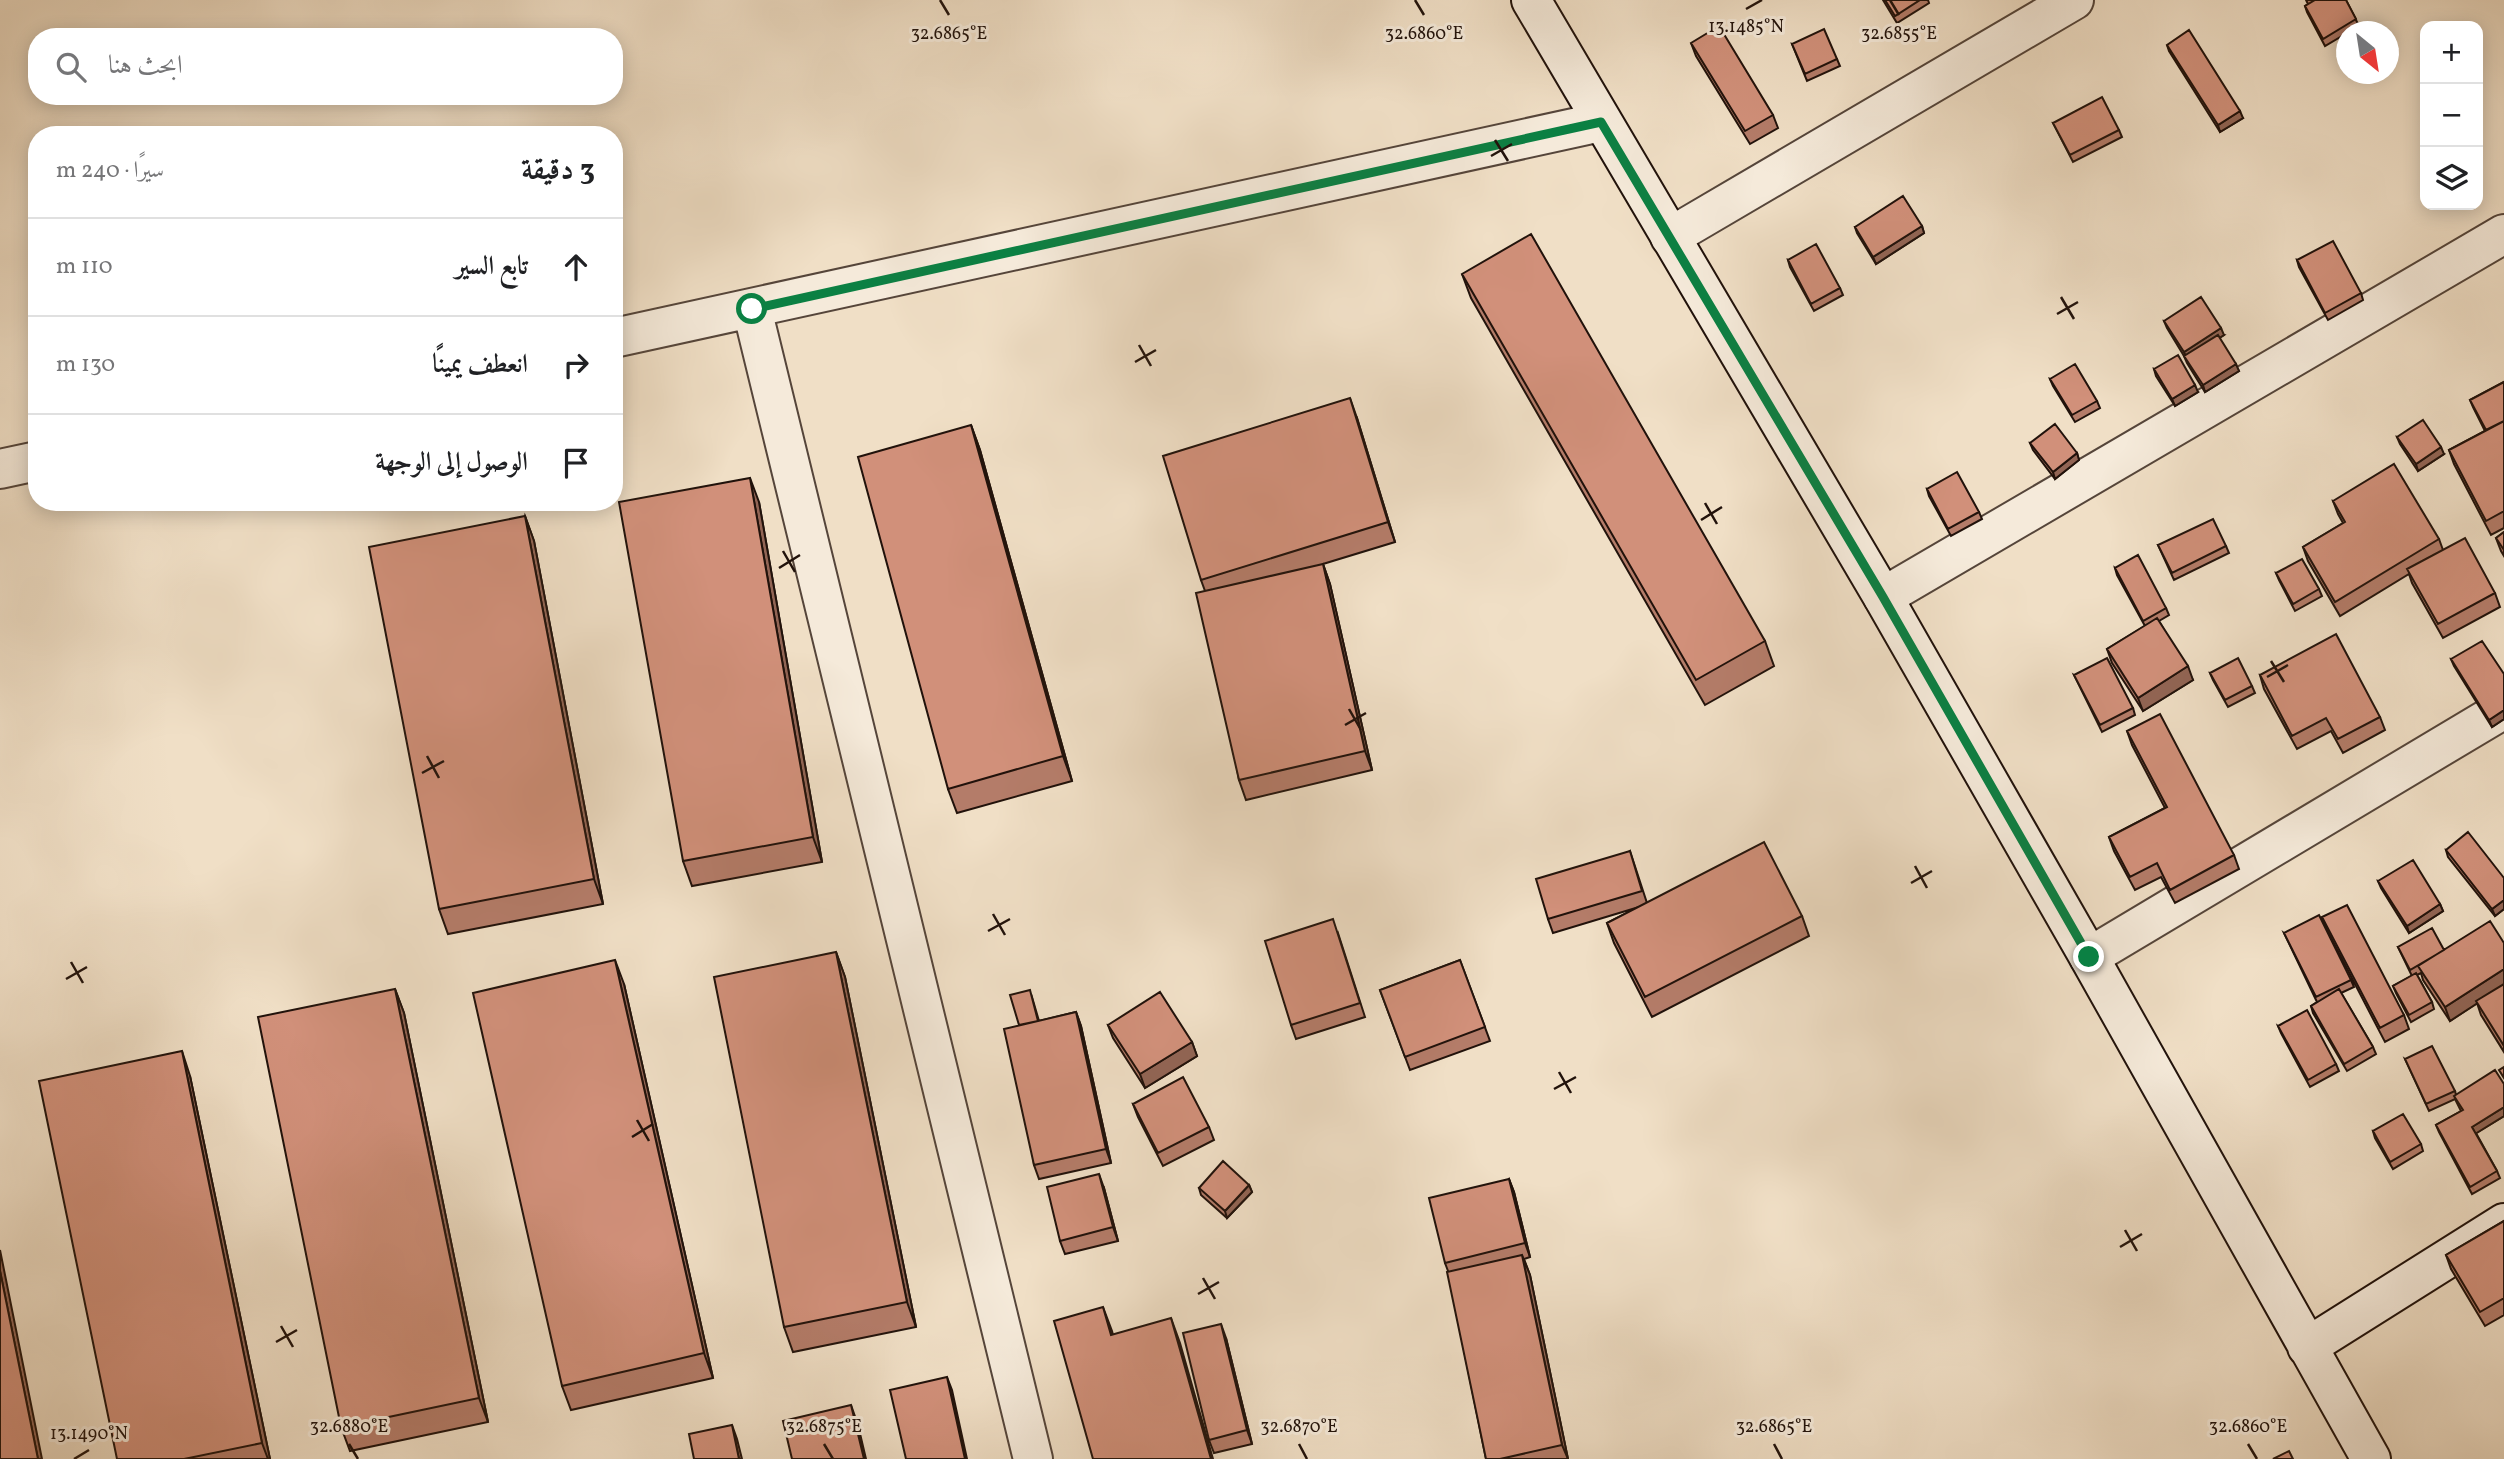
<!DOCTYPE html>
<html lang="ar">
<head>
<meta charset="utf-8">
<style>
	:root { --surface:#fff; --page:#f6f6f6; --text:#202124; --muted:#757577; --line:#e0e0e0 }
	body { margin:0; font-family:Vollkorn,Amiri,serif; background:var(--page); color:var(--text); direction:rtl }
	.controls { position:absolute; right:21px; top:21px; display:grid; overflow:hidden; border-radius:14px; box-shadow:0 4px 18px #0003 }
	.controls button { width:63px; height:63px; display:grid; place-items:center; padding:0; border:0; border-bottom:2px solid var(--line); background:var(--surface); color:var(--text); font:35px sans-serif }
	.compass { position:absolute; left:2336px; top:21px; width:63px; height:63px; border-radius:50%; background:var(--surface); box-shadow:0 4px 18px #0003; rotate:150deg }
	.stop { position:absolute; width:21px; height:21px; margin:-16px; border:5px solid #0b8043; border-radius:50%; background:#fff }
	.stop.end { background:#0b8043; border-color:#fff; box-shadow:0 2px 7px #0008 }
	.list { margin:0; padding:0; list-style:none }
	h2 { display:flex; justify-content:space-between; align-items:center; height:91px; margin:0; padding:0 28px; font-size:30px }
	h2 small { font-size:23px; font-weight:400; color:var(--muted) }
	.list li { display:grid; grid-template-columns:46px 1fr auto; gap:21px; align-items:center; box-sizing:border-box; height:98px; padding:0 28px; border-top:2px solid var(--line) }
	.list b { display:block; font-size:26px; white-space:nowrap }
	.list em { font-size:23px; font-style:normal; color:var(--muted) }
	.icon { flex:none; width:38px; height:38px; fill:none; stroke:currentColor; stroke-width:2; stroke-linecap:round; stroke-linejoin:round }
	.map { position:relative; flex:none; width:2504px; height:1459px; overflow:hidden; direction:ltr }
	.search { position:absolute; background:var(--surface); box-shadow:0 4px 18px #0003; left:28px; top:28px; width:595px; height:77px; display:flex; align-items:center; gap:18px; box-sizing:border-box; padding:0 24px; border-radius:28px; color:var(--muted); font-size:26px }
	.panel { position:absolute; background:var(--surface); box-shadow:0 4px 18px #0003; left:28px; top:126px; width:595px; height:385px; border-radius:28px; direction:rtl }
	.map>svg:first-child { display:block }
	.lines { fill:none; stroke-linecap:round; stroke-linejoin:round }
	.minor-casing { stroke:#55453a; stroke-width:42 }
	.secondary-casing { stroke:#21120b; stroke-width:42 }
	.minor { stroke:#f5eada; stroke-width:38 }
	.secondary { stroke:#f5eada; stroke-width:38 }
	.wall { fill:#b47c69; stroke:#21120b; stroke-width:2 }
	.shaded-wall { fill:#926555; stroke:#21120b; stroke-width:2 }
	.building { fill:#d1907a; stroke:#21120b; stroke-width:2 }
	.route { stroke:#0b8043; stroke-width:9 }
	.ticks { fill:none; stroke:#21120b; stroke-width:2.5 }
	.ticks-label { font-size:18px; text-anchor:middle; fill:#21120b; stroke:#f5eada; stroke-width:6; stroke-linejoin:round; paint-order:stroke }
</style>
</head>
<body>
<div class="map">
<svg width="2504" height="1459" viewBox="0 0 2504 1459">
	<rect width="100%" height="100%" fill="#f0dfc6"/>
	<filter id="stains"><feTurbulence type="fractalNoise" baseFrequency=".00286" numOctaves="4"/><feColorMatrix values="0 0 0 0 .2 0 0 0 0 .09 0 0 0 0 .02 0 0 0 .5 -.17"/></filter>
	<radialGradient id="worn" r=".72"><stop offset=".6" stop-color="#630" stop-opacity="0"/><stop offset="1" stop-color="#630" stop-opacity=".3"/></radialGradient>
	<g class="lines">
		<defs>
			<path id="minor" d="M1670,237L2074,0
				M752,309L1033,1459
				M614,338L1601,122
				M0,469L37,461
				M1883,597L2504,234
				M2089,957L2504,709"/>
			<path id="secondary" d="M1531,0L1883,597L2089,957L2371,1459
				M2307,1347L2504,1223"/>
		</defs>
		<use href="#minor" class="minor-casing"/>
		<use href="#secondary" class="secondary-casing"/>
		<use href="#minor" class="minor"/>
		<use href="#secondary" class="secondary"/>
	</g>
	<path class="wall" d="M1883,0H1928L1929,3L1897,23Z
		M2306,0H2346L2359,26L2350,32H2347V33L2325,46L2307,12L2305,6L2308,4Z
		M1691,43L1773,115L1778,128L1750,144L1696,56Z
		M1792,44L1837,59L1840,66L1807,81Z
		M2167,45L2243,118L2220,132L2169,51Z
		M2053,123L2119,130L2122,137L2073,162Z
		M1922,226L1924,233L1876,264L1857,233L1855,227Z
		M1788,260L1840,288L1843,295L1814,311L1790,267Z
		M2297,260L2361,293L2363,300L2328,320L2299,267Z
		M1462,274L1765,641L1774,666L1705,705L1471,298Z
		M2164,321L2224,335L2219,338L2239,371L2205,392L2187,363L2184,356L2167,328Z
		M2154,369L2198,392L2175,406L2156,376Z
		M2050,379L2097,401L2100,408L2075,422L2053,386Z
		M2504,382V528L2491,535L2454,464L2449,450L2485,431L2473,407L2470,400Z
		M1357,418L1395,542L1323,564L1330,584L1372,770L1246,800L1239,780L1205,591L1201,580Z
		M971,425L980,450L1072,781L957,813L948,789Z
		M2397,437L2444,454L2418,471L2400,444Z
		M2030,443L2077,453L2079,460L2055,479L2033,450Z
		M1927,489L1979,512L1982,519L1951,536L1929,496Z
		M2333,501L2439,539L2443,550L2495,593L2500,607L2443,638L2412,583L2409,574L2340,616L2308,561L2303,547L2343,523L2338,514Z
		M759,502L822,862L692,886L683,861Z
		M525,516L534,541L603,904L448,934L439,909Z
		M2504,532V556L2501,551L2496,538Z
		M2158,545L2226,546L2229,553L2174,580Z
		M2115,568L2166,608L2169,615L2159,621L2193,680L2143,711L2112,663L2107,649L2145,626L2117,575Z
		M2276,573L2319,589L2322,596L2295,611L2279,580Z
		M2451,659L2504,674V719L2492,727L2454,666Z
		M2210,673L2252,686L2255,693L2228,707L2213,680Z
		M2074,675L2133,708L2135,715L2102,732Z
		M2260,675L2380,717L2385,730L2343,753L2331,731L2297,749L2264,689Z
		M2127,731L2234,855L2239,869L2175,903L2161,877L2135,890L2114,851L2109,837L2165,808L2132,745Z
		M2446,850L2504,878V909L2495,916L2448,857Z
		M1630,851L1647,903L1802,916L1809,936L1652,1017L1614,943L1607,923L1639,907L1553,933L1548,919Z
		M2378,881L2440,904L2443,911L2409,933L2381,888Z
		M2322,917L2404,1015L2409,1029L2385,1042L2327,930Z
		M1338,933L1365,1017L1296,1039L1291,1025Z
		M2284,933L2351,980L2354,987L2341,993L2373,1047L2376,1054L2347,1071L2313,1013L2311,1006L2317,1002Z
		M2504,943V1052L2481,1015L2477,1003L2450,1021L2423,980L2421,973L2417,975L2432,1002L2434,1009L2411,1022L2396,993L2393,986L2412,976L2398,947L2444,950Z
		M836,952L845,977L916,1327L793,1352L784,1327Z
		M1460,960L1490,1041L1410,1070L1380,990Z
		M624,984L713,1378L571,1410L562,1386Z
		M395,989L404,1013L488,1422L350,1451L341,1427Z
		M1032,997L1039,1021L1076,1012L1081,1026L1111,1163L1039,1179L1034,1165L1019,1025Z
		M1108,1025L1192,1042L1197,1056L1145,1088L1113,1038Z
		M2278,1026L2336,1064L2339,1071L2310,1087L2281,1033Z
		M2405,1059L2455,1091L2456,1095L2504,1084V1116L2476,1133L2497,1171L2500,1178L2472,1194L2439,1132L2436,1125L2461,1111L2455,1099L2429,1111Z
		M190,1076L270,1459H117Z
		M1133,1104L1209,1127L1214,1140L1163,1166L1138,1117Z
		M2373,1131L2421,1144L2423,1151L2393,1169L2375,1138Z
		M1509,1179L1514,1192L1530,1257L1524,1259L1530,1275L1568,1459H1486L1448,1271L1445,1263Z
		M1249,1185L1252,1192L1227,1218L1201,1195L1199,1188Z
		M1104,1188L1118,1241L1065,1254L1060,1241Z
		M2504,1221V1315L2485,1326L2451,1269L2446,1255Z
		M1226,1338L1252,1444L1214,1453L1209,1440Z"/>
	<path class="shaded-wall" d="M2240,111L2243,118L2220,132L2218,125Z
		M1922,226L1924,233L1876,264L1873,257Z
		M2221,328L2224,335L2187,359L2184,352Z
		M2236,364L2239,371L2205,392L2203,385Z
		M2195,385L2198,392L2175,406L2172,399Z
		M1350,398L1357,418L1395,542L1388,522Z
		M971,425L980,450L1072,781L1063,756Z
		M2441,447L2444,454L2418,471L2416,464Z
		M2077,453L2079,460L2055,479L2053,472Z
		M750,478L759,502L822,862L813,837Z
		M525,516L534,541L603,904L594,879Z
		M1323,564L1330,584L1372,770L1365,751Z
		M2188,666L2193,680L2143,711L2138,698Z
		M2504,710V719L2492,727L2489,720Z
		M2504,900V909L2495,916L2492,909Z
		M2440,904L2443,911L2409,933L2407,926Z
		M836,952L845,977L916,1327L907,1302Z
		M615,960L624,984L713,1378L704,1353Z
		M2504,969V986L2450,1021L2445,1007Z
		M395,989L404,1013L488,1422L479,1398Z
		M1076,1012L1081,1026L1111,1163L1106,1149Z
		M1192,1042L1197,1056L1145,1088L1140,1074Z
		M182,1051L190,1076L270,1459H268L262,1443Z
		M2504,1107V1116L2475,1134L2472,1127Z
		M1099,1174L1104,1188L1118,1241L1113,1227Z
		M1509,1179L1514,1192L1530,1257L1525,1243Z
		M1249,1185L1252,1192L1227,1218L1225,1211Z
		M0,1250L42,1459H38L0,1271Z
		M1522,1255L1530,1275L1568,1459L1562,1445Z
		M1103,1307L1112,1331L1120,1360L1111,1335Z
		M1171,1318L1180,1343L1213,1459H1211Z
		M1221,1324L1226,1338L1252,1444L1247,1430Z
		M947,1377L952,1390L967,1459H965Z
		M851,1405L858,1425L866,1459H864Z
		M732,1425L737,1439L742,1459H739Z"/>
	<path class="building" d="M1885,0H1920L1895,16Z
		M2315,0H2346L2356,19L2323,39L2305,6Z
		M1719,26L1773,115L1745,131L1691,43Z
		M1824,29L1837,59L1805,74L1792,44Z
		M2189,30L2240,111L2218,125L2167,45Z
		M2102,97L2119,130L2070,155L2053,123Z
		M1903,196L1922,226L1873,257L1855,227Z
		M1531,234L1765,641L1696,680L1462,274Z
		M2333,241L2361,293L2325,313L2297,260Z
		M1816,244L1840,288L1811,304L1788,260Z
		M2201,297L2221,328L2184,352L2164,321Z
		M2218,335L2236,364L2203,385L2184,356Z
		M2178,355L2195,385L2172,399L2154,369Z
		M2075,364L2097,401L2072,415L2050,379Z
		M2504,382V421L2486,430L2470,400Z
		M1350,398L1388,522L1201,580L1163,456Z
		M2423,420L2441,447L2416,464L2397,437Z
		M2504,421V511L2486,521L2449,450Z
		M2055,424L2077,453L2053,472L2030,443Z
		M971,425L1063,756L948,789L858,457Z
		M2394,464L2439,539L2335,602L2303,547L2345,522L2333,501Z
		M1957,472L1979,512L1948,529L1927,489Z
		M750,478L813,837L683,861L619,502Z
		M525,516L594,879L439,909L369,547Z
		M2213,519L2226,546L2172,573L2158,545Z
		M2504,532V550L2496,538Z
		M2465,538L2495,593L2438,624L2407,569Z
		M2138,555L2166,608L2143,621L2115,568Z
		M2302,559L2319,589L2293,604L2276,573Z
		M1323,564L1365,751L1239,780L1196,593Z
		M2157,618L2188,666L2138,698L2107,649Z
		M2336,634L2380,717L2338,739L2326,718L2292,736L2260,675Z
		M2482,641L2504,674V710L2489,720L2451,659Z
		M2107,658L2133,708L2100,725L2074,675Z
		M2238,658L2252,686L2225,700L2210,673Z
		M2160,714L2234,855L2170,890L2157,863L2130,877L2109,837L2167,807L2127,731Z
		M2468,832L2504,878V900L2492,909L2446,850Z
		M1764,842L1802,916L1645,997L1607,923Z
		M1630,851L1642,891L1548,919L1536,879Z
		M2413,860L2440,904L2407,926L2378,881Z
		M2347,905L2404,1015L2380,1028L2322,917Z
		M2319,915L2351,980L2316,997L2284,933Z
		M1333,919L1360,1003L1291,1025L1265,941Z
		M2490,921L2504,943V969L2445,1007L2418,966Z
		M2432,928L2444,950L2410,970L2398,947Z
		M836,952L907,1302L784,1327L714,977Z
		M615,960L704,1353L562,1386L473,993Z
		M1460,960L1485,1027L1405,1057L1380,990Z
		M2416,973L2432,1002L2409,1015L2393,986Z
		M2504,984V1046L2476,1001Z
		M395,989L479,1398L341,1427L258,1017Z
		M2339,989L2373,1047L2344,1064L2311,1006Z
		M1030,990L1038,1021L1019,1025L1010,995Z
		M1160,992L1192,1042L1140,1074L1108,1025Z
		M2307,1010L2336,1064L2308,1080L2278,1026Z
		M1076,1012L1106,1149L1034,1165L1004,1029Z
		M2432,1046L2455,1091L2426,1104L2405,1059Z
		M182,1051L262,1443L184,1459H117L39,1081Z
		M2504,1067V1078L2499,1070Z
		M2495,1070L2504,1084V1107L2472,1127L2497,1171L2470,1187L2436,1125L2463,1110L2454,1096Z
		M1183,1077L1209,1127L1158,1153L1133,1104Z
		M2403,1114L2421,1144L2390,1162L2373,1131Z
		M1223,1161L1249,1185L1225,1211L1199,1188Z
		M1099,1174L1113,1227L1060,1241L1047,1187Z
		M1509,1179L1525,1243L1445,1263L1429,1198Z
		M2504,1221V1298L2480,1312L2446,1255Z
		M1522,1255L1562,1445L1500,1459H1486L1447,1272Z
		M0,1271L38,1459H0Z
		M1103,1307L1111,1335L1171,1318L1211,1459H1093L1054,1321Z
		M1221,1324L1247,1430L1209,1440L1183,1333Z
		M947,1377L965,1459H906L890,1390Z
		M851,1405L864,1459H792L783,1421Z
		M732,1425L739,1459H694L689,1434Z
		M2289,1451L2293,1459H2273Z"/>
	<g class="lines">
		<path class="route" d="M752,309L1601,122L1883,597L2089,957"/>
	</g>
	<path class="ticks" d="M940,0L949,15M1415,0L1424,15M1890,0L1899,15M1746,9L1762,0M1495,140L1508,161M1491,156L1512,144M2061,297L2074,319M2057,314L2078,302M1139,345L1151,366M1135,362L1156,350M1705,503L1717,524M1701,520L1722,507M783,551L795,572M779,568L800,555M2271,661L2284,682M2267,677L2288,665M1349,709L1361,730M1345,725L1366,713M427,756L439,778M422,773L444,761M1915,866L1927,888M1911,883L1932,871M993,914L1005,935M988,931L1010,919M71,962L83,983M66,979L87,967M1559,1072L1571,1093M1554,1089L1576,1077M637,1120L649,1141M632,1137L653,1124M2125,1230L2137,1251M2120,1247L2142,1234M1203,1278L1215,1299M1198,1294L1219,1282M281,1326L293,1347M276,1342L297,1330M349,1444L358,1459M824,1444L833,1459M1299,1444L1307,1459M1774,1444L1782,1459M2248,1444L2257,1459M74,1459L89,1450"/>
	<g class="ticks-label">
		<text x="1746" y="32">13.1485°N</text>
		<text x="1899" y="39">32.6855°E</text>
		<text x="949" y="39">32.6865°E</text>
		<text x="1424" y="39">32.6860°E</text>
		<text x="349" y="1432">32.6880°E</text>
		<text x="824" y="1432">32.6875°E</text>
		<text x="1299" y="1432">32.6870°E</text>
		<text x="1774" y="1432">32.6865°E</text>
		<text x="2248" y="1432">32.6860°E</text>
		<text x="89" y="1439">13.1490°N</text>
	</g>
	<rect width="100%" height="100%" filter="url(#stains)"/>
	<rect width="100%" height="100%" fill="url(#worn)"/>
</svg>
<div class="controls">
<button>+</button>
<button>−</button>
<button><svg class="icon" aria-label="layers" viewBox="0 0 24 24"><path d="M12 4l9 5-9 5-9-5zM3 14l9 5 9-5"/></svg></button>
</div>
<svg class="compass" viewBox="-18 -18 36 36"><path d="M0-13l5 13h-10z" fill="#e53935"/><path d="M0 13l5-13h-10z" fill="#757577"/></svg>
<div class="stop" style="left:752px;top:309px"></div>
<div class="stop end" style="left:2089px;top:957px"></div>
<div class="search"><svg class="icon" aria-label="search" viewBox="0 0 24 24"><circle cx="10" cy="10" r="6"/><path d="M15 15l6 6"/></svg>ابحث هنا</div>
<section class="panel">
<h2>3 دقيقة<small>سيرًا · 240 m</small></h2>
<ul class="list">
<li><svg class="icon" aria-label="ahead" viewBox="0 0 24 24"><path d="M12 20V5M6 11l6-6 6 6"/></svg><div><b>تابع السير</b></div><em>110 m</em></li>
<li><svg class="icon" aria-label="right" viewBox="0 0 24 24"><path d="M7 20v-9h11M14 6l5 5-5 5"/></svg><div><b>انعطف يمينًا</b></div><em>130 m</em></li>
<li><svg class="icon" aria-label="arrive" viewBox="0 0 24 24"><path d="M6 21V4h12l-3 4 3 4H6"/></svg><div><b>الوصول إلى الوجهة</b></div></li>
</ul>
</section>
</div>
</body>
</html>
